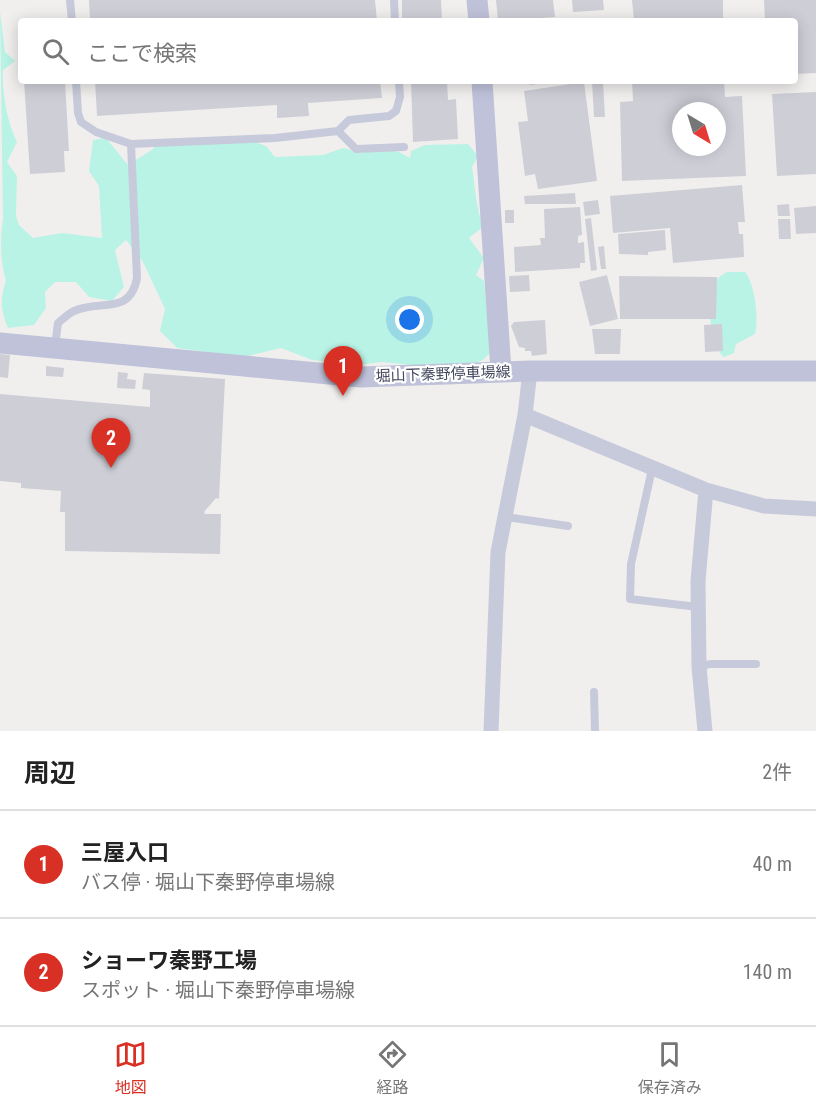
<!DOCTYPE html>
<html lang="ja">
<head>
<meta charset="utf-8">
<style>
	:root { --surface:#fff; --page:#f2f2f2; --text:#222; --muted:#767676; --line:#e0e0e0; --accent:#d93025 }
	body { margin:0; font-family:"Roboto Condensed","Noto Sans JP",sans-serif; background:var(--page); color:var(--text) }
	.compass { position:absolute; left:672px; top:102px; width:54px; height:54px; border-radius:50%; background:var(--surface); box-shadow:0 3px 15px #0003; rotate:142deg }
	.you { position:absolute; left:410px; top:320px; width:21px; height:21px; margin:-15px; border:4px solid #fff; border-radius:50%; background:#1a73e8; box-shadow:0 0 0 9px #1a73e833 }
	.badge { display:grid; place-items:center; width:39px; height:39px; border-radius:50%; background:var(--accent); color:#fff; font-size:20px; font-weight:700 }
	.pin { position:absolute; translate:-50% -50px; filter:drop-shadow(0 2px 3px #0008) }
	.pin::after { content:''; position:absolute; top:32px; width:21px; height:18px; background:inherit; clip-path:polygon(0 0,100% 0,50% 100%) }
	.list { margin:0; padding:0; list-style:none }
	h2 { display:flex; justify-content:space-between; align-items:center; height:78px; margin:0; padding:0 24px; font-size:26px }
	h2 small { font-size:20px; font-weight:400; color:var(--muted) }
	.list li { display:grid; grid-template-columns:39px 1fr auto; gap:18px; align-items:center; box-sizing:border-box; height:108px; padding:0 24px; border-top:2px solid var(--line) }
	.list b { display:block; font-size:22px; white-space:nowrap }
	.list p { margin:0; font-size:20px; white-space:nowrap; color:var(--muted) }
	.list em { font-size:20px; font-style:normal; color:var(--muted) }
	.icon { flex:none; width:33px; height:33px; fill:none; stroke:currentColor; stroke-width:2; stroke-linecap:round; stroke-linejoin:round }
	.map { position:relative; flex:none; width:816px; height:731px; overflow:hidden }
	.search { position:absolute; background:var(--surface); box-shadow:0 3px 15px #0003; left:18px; right:18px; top:18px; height:66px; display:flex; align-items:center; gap:15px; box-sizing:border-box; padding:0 21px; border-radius:6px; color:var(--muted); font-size:22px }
	.sheet { height:294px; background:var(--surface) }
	nav { display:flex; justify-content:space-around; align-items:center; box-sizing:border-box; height:84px; border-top:2px solid var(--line); background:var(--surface); font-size:16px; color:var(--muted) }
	nav a { display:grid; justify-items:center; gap:3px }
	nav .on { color:var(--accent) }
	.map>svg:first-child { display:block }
	.green { fill:#b9f3e5 }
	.building { fill:#ceced7; fill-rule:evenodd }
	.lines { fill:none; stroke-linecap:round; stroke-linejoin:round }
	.lane { stroke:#c7cada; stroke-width:8 }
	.street { stroke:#c7cada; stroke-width:15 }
	.secondary { stroke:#bfc2d9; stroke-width:21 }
	.labels { text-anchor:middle; stroke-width:4.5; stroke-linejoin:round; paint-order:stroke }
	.street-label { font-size:15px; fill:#45495e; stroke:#fff }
</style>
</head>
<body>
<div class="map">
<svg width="816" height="731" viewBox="0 0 816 731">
	<rect width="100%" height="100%" fill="#f1efee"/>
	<path class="green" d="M0,11L5,52L15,61L3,70C2,92 7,122 17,142L7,162L17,176L16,216L19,225L33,238L62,233L102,238L99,186L89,171L93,140L106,138L128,165L153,149L161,139H246L266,146L275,157L323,155L343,148L362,153L380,149L399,152L410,158L411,151L425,145L468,144L478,156L472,167C475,184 476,213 484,226L469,238L484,258L476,275L484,281L491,352L483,360L468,366H420L382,362L359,365L312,360L281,348L244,357L177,348L160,331L165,309L143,262L126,240L115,250L124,287L112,301L89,297L76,282H55L45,292L46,308L34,325L8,328C0,309 0,299 6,280C0,263 0,237 3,219Z
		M727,272H745C755,284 759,318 755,334L736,344L734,353L724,357C711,347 707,305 711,289C713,281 721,275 727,272Z"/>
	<path class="building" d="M89,0H375L377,21H90Z
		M402,0H441L442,21H402Z
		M496,0H553L555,17L498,21Z
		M572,0H603L604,10L573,12Z
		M632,0H723V21H634Z
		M764,0H816V73L795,74V21H765Z
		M24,81H65L69,151H64L65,172L30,174Z
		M95,81H380L382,98L308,103L309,116L277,118V105L97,116Z
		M411,81H447L448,100L456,99L458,139L413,142Z
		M530,81H551V82L530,85Z
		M632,81H724L725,97L742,96L746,176L622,181L620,102L633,101ZM681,111H717V147H681Z
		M584,82L597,181L538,189L535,174L525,176L518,122L528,121L524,91Z
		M592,82H603L605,117H594Z
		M816,92V174L777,176L772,94Z
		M742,185L745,222H738L739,234H743L744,257L673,263L670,228L613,233L610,196Z
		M575,193L576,204H525L524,196Z
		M598,200L600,214L585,216L583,202Z
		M789,204L790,216H778L777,205Z
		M816,206V233L796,234L794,208Z
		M580,207L582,235L578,236V243L584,242L585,263H580V268L515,272L514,247L541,245L540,238H545L544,209Z
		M505,210H514V223H505Z
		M591,218L597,270L591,271L585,219Z
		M778,219H790L791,239H779Z
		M665,230L666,250L648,252V255L619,254L618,234Z
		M604,246L606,269H601L598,247Z
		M529,275L530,291L510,292L509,276Z
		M607,275L618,319L590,326L579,282Z
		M619,276L717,277L716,319H620Z
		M545,320L547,354L532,356L531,351H525V348L519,347L511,326L514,322Z
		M722,324L723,351L705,352L704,325Z
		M592,329H621L620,354H595Z
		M0,354L10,355L8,378L0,377Z
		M46,366L64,368L63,377L46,376Z
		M118,372L128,373L127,379L136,380L135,389L117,388Z
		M144,373L225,379L219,499L216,498L204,512L205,514H221L220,554L65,551V512H60L61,491L21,488V483L0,481V394L150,407V390L142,389Z"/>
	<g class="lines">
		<path class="lane" d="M70,0L72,21
			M394,0L395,21
			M76,81L78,113L81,122L96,132L131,144L275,138L338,131L349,120L389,116L396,111L400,97L399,81
			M338,131L356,149L404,147
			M55,346L58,323C63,319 69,313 74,311C100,299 130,316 137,278L131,144
			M652,469L631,564L630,599L698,607
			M506,517L568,526
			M699,667L710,664H756
			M594,692L595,731"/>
		<path class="street" d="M525,415L706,490L764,506L816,509
			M491,731L498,552L525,415L530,371
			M705,731L699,667L698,581L706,490"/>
		<path class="secondary" d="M477,0L479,21
			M482,81L501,371
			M0,343L361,377L530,371H816"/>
	</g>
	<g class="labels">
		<g class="street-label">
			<text transform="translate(443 374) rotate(-2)" y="5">堀山下秦野停車場線</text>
		</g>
	</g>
</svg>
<svg class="compass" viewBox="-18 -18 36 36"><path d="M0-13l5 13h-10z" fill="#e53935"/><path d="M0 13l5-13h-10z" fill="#767676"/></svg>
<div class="you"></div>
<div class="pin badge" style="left:343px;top:396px">1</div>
<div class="pin badge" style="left:111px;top:468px">2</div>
<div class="search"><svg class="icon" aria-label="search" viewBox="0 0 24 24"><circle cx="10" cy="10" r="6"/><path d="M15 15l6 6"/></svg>ここで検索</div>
</div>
<section class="sheet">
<h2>周辺<small>2件</small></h2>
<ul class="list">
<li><span class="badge">1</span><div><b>三屋入口</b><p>バス停 · 堀山下秦野停車場線</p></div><em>40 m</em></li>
<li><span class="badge">2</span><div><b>ショーワ秦野工場</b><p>スポット · 堀山下秦野停車場線</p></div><em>140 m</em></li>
</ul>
</section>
<nav>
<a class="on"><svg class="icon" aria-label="map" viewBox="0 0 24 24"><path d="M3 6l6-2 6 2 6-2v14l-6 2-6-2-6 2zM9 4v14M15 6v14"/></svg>地図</a>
<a><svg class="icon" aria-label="directions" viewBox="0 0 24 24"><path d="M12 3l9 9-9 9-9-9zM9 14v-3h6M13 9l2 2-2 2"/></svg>経路</a>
<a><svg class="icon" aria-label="saved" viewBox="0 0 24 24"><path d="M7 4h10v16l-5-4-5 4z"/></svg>保存済み</a>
</nav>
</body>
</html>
